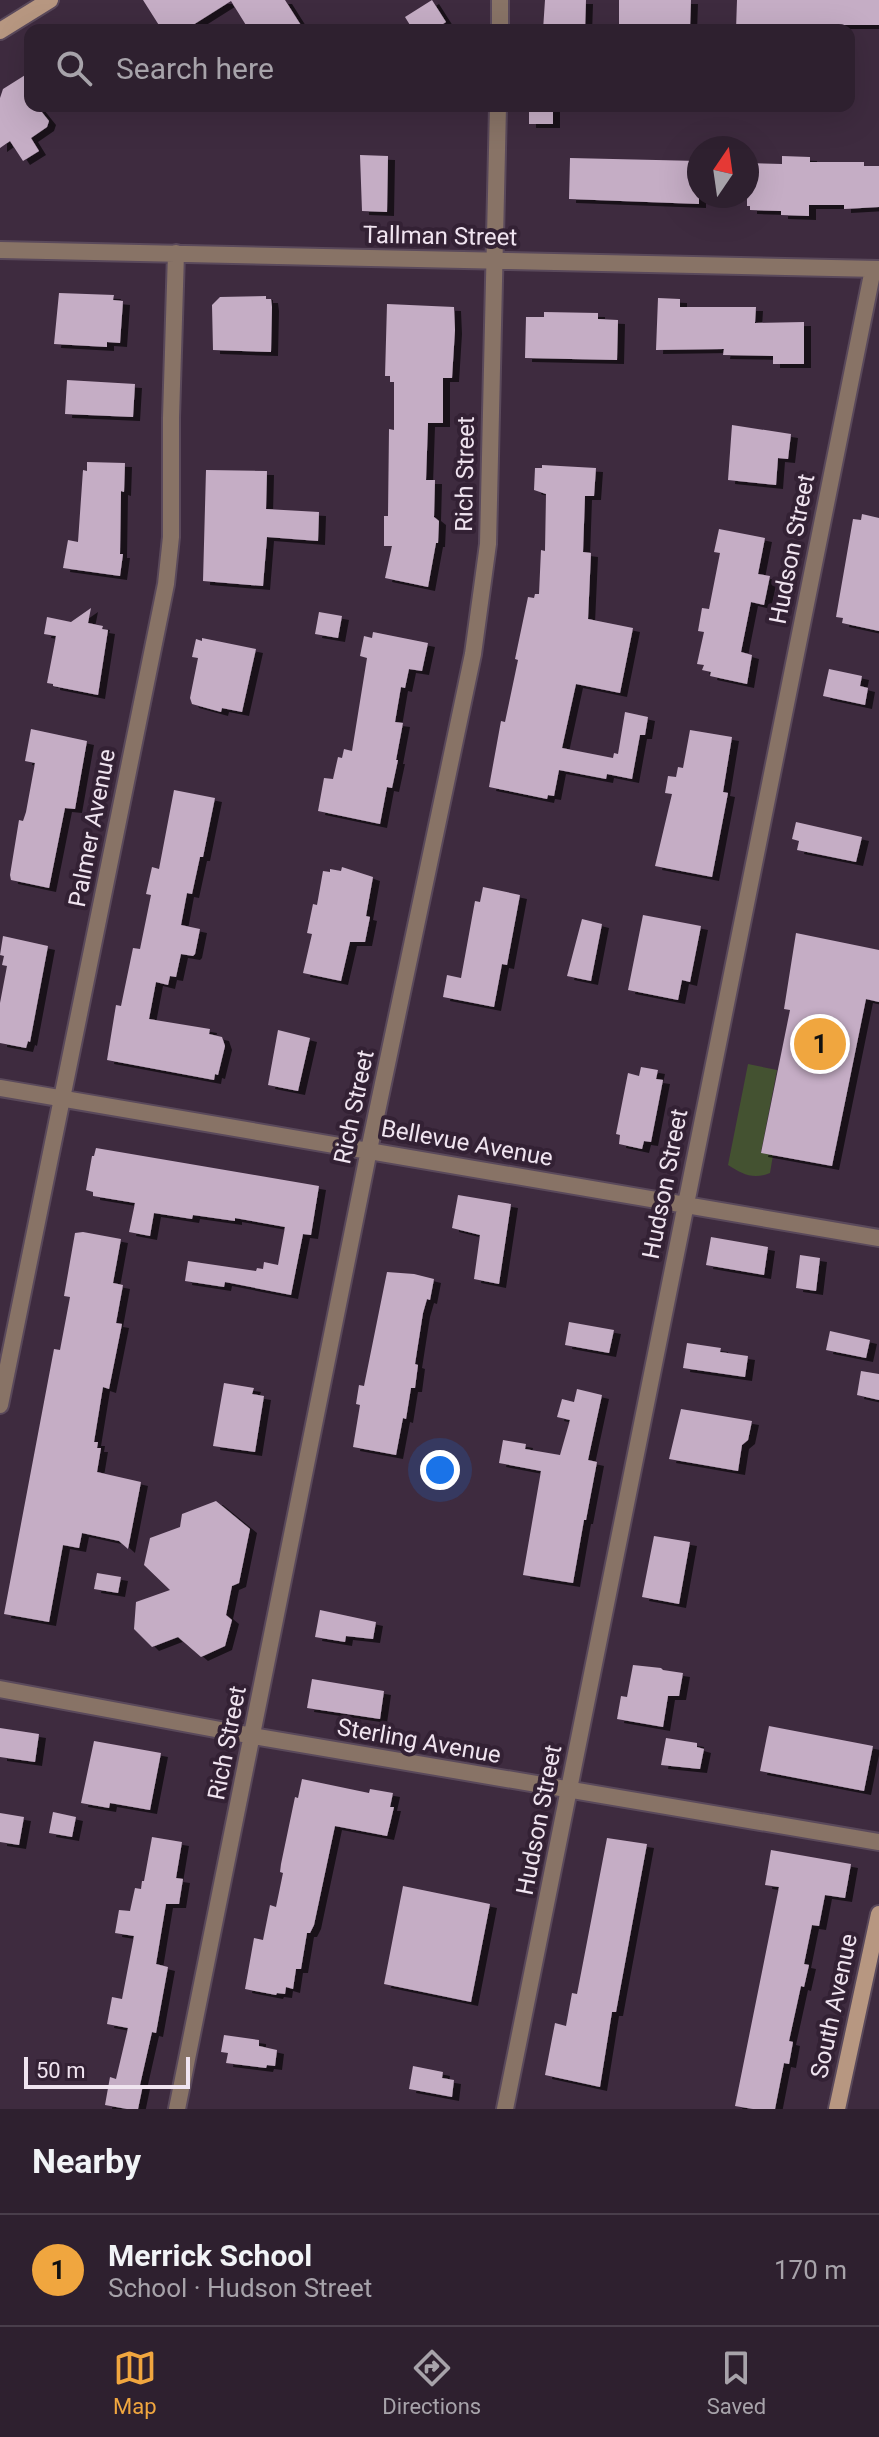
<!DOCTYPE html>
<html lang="en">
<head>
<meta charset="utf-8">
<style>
	:root { --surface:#2e202f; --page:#3a2d3b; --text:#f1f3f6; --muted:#a7a3aa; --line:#493e4b; --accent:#f0a63f }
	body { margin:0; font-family:Roboto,sans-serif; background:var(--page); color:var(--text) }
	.compass { position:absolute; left:687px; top:136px; width:72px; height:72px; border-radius:50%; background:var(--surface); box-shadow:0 8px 32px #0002; rotate:13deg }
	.scale { position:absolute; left:24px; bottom:20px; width:166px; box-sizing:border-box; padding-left:8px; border:4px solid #f0e4f0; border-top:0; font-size:22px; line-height:28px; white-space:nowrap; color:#f0e4f0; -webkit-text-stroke:6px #332134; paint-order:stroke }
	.you { position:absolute; left:440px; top:1470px; width:28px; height:28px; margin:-20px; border:6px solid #fff; border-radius:50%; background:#1a73e8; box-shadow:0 0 0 12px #1a73e833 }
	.badge { display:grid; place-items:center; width:52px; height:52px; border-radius:50%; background:var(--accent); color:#111; font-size:26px; font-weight:700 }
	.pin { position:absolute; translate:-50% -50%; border:4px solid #fff; box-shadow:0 2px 8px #0006 }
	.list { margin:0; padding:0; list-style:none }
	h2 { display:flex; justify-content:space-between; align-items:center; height:104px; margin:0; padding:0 32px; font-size:34px }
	h2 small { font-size:26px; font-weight:400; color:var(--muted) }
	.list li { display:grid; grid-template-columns:52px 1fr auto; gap:24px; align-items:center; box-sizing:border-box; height:112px; padding:0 32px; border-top:2px solid var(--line) }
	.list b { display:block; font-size:30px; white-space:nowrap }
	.list p { margin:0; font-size:26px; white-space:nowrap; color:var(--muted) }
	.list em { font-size:26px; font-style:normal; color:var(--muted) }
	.icon { flex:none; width:44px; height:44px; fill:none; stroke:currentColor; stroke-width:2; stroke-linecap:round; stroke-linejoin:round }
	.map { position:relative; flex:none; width:879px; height:2109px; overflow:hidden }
	.search { position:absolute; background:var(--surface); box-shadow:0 8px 32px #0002; left:24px; right:24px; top:24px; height:88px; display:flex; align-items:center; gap:20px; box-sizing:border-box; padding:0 28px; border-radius:16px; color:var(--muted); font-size:30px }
	.sheet { height:216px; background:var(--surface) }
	nav { display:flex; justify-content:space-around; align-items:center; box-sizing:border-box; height:112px; border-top:2px solid var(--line); background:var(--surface); font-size:22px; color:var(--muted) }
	nav a { display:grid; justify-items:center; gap:4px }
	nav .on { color:var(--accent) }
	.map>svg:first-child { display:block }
	.green { fill:#445231 }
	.building { fill:#c5adc5; filter:url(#shadow) }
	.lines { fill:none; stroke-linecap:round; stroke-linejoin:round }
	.street-casing { stroke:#5a495b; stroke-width:20 }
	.secondary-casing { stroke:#5a495b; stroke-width:20 }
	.street { stroke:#887366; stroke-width:16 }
	.secondary { stroke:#b79781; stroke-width:16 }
	.labels { text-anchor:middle; stroke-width:8; stroke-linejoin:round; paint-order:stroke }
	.street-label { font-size:24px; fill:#f0e4f0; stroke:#332134 }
</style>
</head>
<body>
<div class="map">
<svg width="879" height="2109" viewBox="0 0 879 2109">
	<defs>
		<filter id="shadow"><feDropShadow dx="7" dy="4" stdDeviation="0" flood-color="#0009"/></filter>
	</defs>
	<rect width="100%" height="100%" fill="#3e2b3f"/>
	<path class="green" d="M748,1064L777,1070L761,1152L773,1155L770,1173C753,1180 742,1174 728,1165Z"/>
	<path class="building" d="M143,0H285L304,30H249L231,1L185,30H162Z
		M432,0L446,22L434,30H413L405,17Z
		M545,0H586L585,30H543Z
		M619,0H691L690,28L619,27Z
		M737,0H879V25H818V30H736Z
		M30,72V106H37L49,121L47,127L31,138L39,151L23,161L10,141L0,148V98L3,89Z
		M529,106H553V124H529Z
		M360,155L388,156L387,212L362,211Z
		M782,156L810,157V162H864V166H879V207L844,209V205H809V216L781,215V211L750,210V206H747V163L782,164Z
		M570,158L699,161V204L569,199Z
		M59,293L114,295L113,300L123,301L120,343L107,342V347L54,344Z
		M266,296V299H271L272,307L271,352L213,350L212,305L220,297Z
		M658,298L680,299V307H756L755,323L804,322V364H773V356L723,355L724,349L656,350Z
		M387,304L454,307L455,330L452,378H443V423H428L426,480H435L434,517L439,521L438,543H436L428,587L385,578L392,546H384V516H388L389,429L394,430V382H390V376H385Z
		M544,312L598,313V319L618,320L617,360L525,358L526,317H544Z
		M67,380L135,384L133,417L65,414Z
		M732,425L791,434L788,459L778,458L776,485L728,480Z
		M87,462L125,463L124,492L121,491L120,554H123L120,576L63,568L68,540L78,542L83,470L87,471Z
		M542,465L596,468L594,496H585L583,552L591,553L588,619L633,628L620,693L576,684L562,748L613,758L614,753L618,754L625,712L648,717L645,735H640L632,779L607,774L606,779L559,770L554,796L548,795L547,799L489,787L501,721L505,722L518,660L515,659L528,597L534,598L535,594H539L541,550L545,551L546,494L534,490L535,468H542Z
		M206,470L267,471L266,509L319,512L318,541L267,537L263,586L203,581Z
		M862,514L879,518V631L842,623L843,618L836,617L853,519L861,520Z
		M719,529L765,538L758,574L770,576L764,605L751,602L741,652L752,655L747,684L710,676L711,672L702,670L704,665L697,664L704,632L698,631L702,608L709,609L720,553L714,552Z
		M91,608L88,623L103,626L102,629L108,630L98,695L53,686V684L47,683L56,636L44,634L47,617L71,622Z
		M319,612L342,616L338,638L315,634Z
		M373,632L428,643L422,671L409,669L405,688L401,687L395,722L403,723L396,760H398L392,788L387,787L380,824L318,811L324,778L333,779L338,757L342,758L344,749L352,751L367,658L360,656L364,636L372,638Z
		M202,638L256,649L242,712L222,708L221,712L192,704L190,698L198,658L192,657L196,639L202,641Z
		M829,669L862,676L860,686L868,688L865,705L823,696Z
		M31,729L87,741L75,809L65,808L49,888L11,880L10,875L19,820L23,821L26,812L35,763L25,761Z
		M690,730L732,737L723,792L728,793L712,877L655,866L672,794L665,793L668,776L676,777L678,767L683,768Z
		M174,790L215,798L203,857H200L192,894L187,893L181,925L200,929L195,954L193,956L181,954L176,977L170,976L168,985L156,982L149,1019L210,1029L209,1034L222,1037L225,1046L218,1075L215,1074L214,1080L107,1060L116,1005L121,1006L133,948L140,949L151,895L146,894L152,867L159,869Z
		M796,822L862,837L856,862L797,850L799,841L792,839Z
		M342,867L373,877L366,916L370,917L365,942H350L341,981L303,973L312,934L307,933L313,904L317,905L323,871L330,872V869L341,871Z
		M483,887L520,895L507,965L502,964L494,1007L443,997L447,975L461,978L475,901L480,902Z
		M643,915L701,926L690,982L682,980L678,1000L628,990Z
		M582,919L602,924L591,981L567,976Z
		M796,933L879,950V1002L866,999L832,1166L761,1153L790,1010L784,1009Z
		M3,936L48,946L30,1042L28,1041L26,1048L0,1043V1003L7,966L2,965L4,956L0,955Z
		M278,1030L310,1038L298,1091L268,1085Z
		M641,1067L658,1070L656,1079L663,1080L651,1142L644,1141L642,1149L619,1144L620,1135L616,1134L628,1073L639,1076Z
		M96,1148L319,1186L311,1235L303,1234L291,1295L225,1282L224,1287L185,1281L188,1261L256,1271L257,1268L263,1269L264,1262L278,1265L285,1227L235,1218V1221L193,1215L192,1219L154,1213L150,1236L129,1232L135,1203L93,1196V1192L86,1190L92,1156H94Z
		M458,1195L511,1204L499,1284L474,1279L480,1235L452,1228Z
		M83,1232L121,1239L113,1283L123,1285L116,1323L122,1324L109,1389L103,1387L94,1442H98L97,1448H101L97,1472L141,1482L128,1549L119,1541L82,1533L79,1548L63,1545L49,1622L4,1614L54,1349L60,1350L70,1297L64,1296L75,1233Z
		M711,1237L768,1247L764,1275L706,1265Z
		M800,1255L820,1258L816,1291L796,1288Z
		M387,1272L414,1274L434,1279L430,1300L427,1299L423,1313L415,1364L418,1365L415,1388H411L406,1419L403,1418L396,1455L353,1447L360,1405L356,1404L359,1385L364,1386Z
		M569,1322L614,1330L609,1353L565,1345Z
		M830,1331L870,1340L866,1358L826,1350Z
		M687,1343L721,1348L720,1352L748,1356L745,1377L683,1368Z
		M861,1371L879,1374V1400L857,1395Z
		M224,1383L254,1388L252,1394L264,1396L255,1452L213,1446Z
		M577,1389L602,1395L588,1460L597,1462L586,1520H584L573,1583L523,1575L541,1471L499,1463L503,1440L526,1444L525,1449L560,1455L570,1420L557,1417L562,1399L574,1402Z
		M681,1409L752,1421L748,1440L742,1445L738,1471L669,1459Z
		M216,1501L250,1529L239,1583L232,1586L226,1615L232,1620L225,1646L201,1657L178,1637L152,1647L134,1629L136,1602L170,1590L144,1565L150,1538L180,1527L182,1514Z
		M654,1536L690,1542L679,1604L642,1597Z
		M97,1573L121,1577L118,1593L94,1589Z
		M320,1610L376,1622L373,1639L346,1636L345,1642L315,1637Z
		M633,1665L661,1668L663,1670L683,1673L679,1696H668L663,1727L617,1719L621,1696L627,1697Z
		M312,1679L384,1691L380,1719L307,1708Z
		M769,1726L873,1746L864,1791L760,1771Z
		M0,1728L39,1734L35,1762L0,1757Z
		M666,1738L697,1743V1747L704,1749L700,1769L661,1765Z
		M94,1741L161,1753L150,1810L110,1803L109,1808L81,1803Z
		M302,1779L369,1793L370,1789L393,1793L390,1807H394L390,1824L387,1836L335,1826L314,1925L310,1933H307L301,1969H296L293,1989L286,1987L285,1994L277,1993L276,1995L245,1989L254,1938L263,1940L270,1905L276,1907L283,1873L280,1872L281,1864L295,1797L298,1798Z
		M53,1812L76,1817L72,1837L49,1833Z
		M0,1813L24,1817L19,1845L0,1842Z
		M152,1837L182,1842L176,1878L183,1879L179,1904H166L156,1964L168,1967L156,2033L152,2032L140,2085H143L138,2109H127L105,2105L110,2077L116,2079L128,2028L107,2024L112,1997L122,1999L134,1936L115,1933L119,1910L130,1911L135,1888L141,1889L142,1881H144Z
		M607,1838L647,1844L616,2012H612L600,2087L545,2075L555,2023L566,2026L572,1993L577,1994Z
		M771,1850L851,1864L845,1898L825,1895L819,1926L812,1925L804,1964L809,1965L804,1987L801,1986L789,2041L793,2042L789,2064L784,2063L775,2109H753L735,2106L779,1887L765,1885Z
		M403,1886L490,1904L471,2002L384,1984Z
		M224,2035L259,2040V2046L277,2050L275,2066L267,2065L266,2068L226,2063L228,2053L221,2052Z
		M413,2066L443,2072L442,2078L454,2080L452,2097L409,2089Z"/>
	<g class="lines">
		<defs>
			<path id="street" d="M500,30V0
				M0,250L879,269
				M0,1088L879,1238
				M0,1405L166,584L171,537V418L176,253
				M0,1689L253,1736L879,1842
				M177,2109L369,1150L473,654L488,544L498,106
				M505,2109L873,269"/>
			<path id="secondary" d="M0,31L50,0
				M837,2109L879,1914"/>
		</defs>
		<use href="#street" class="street-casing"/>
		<use href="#secondary" class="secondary-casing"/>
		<use href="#street" class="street"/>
		<use href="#secondary" class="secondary"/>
	</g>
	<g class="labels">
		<g class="street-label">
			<text transform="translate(440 236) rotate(1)" y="8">Tallman Street</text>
			<text transform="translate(465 474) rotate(-89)" y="8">Rich Street</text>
			<text transform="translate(792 549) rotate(-79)" y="8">Hudson Street</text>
			<text transform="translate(92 828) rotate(-79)" y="8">Palmer Avenue</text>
			<text transform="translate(354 1107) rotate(-78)" y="8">Rich Street</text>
			<text transform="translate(467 1143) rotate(10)" y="8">Bellevue Avenue</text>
			<text transform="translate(665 1184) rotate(-79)" y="8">Hudson Street</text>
			<text transform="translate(419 1741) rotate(10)" y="8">Sterling Avenue</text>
			<text transform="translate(227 1743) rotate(-79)" y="8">Rich Street</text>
			<text transform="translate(539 1820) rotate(-79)" y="8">Hudson Street</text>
			<text transform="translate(834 2006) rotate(-78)" y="8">South Avenue</text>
		</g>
	</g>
</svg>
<svg class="compass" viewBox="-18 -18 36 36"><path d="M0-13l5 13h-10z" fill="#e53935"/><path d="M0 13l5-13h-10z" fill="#a7a3aa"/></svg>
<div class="scale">50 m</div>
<div class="you"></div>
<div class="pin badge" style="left:820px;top:1044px">1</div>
<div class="search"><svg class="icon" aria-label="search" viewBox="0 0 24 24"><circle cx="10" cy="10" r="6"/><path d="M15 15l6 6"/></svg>Search here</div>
</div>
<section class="sheet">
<h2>Nearby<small></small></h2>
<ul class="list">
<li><span class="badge">1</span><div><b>Merrick School</b><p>School · Hudson Street</p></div><em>170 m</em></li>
</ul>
</section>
<nav>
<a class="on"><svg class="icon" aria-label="map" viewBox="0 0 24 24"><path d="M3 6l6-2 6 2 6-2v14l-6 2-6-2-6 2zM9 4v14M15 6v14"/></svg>Map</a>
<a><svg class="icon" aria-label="directions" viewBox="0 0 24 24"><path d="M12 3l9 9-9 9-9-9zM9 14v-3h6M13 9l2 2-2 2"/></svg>Directions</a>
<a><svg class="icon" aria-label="saved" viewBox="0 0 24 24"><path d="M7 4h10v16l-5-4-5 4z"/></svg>Saved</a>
</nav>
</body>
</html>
